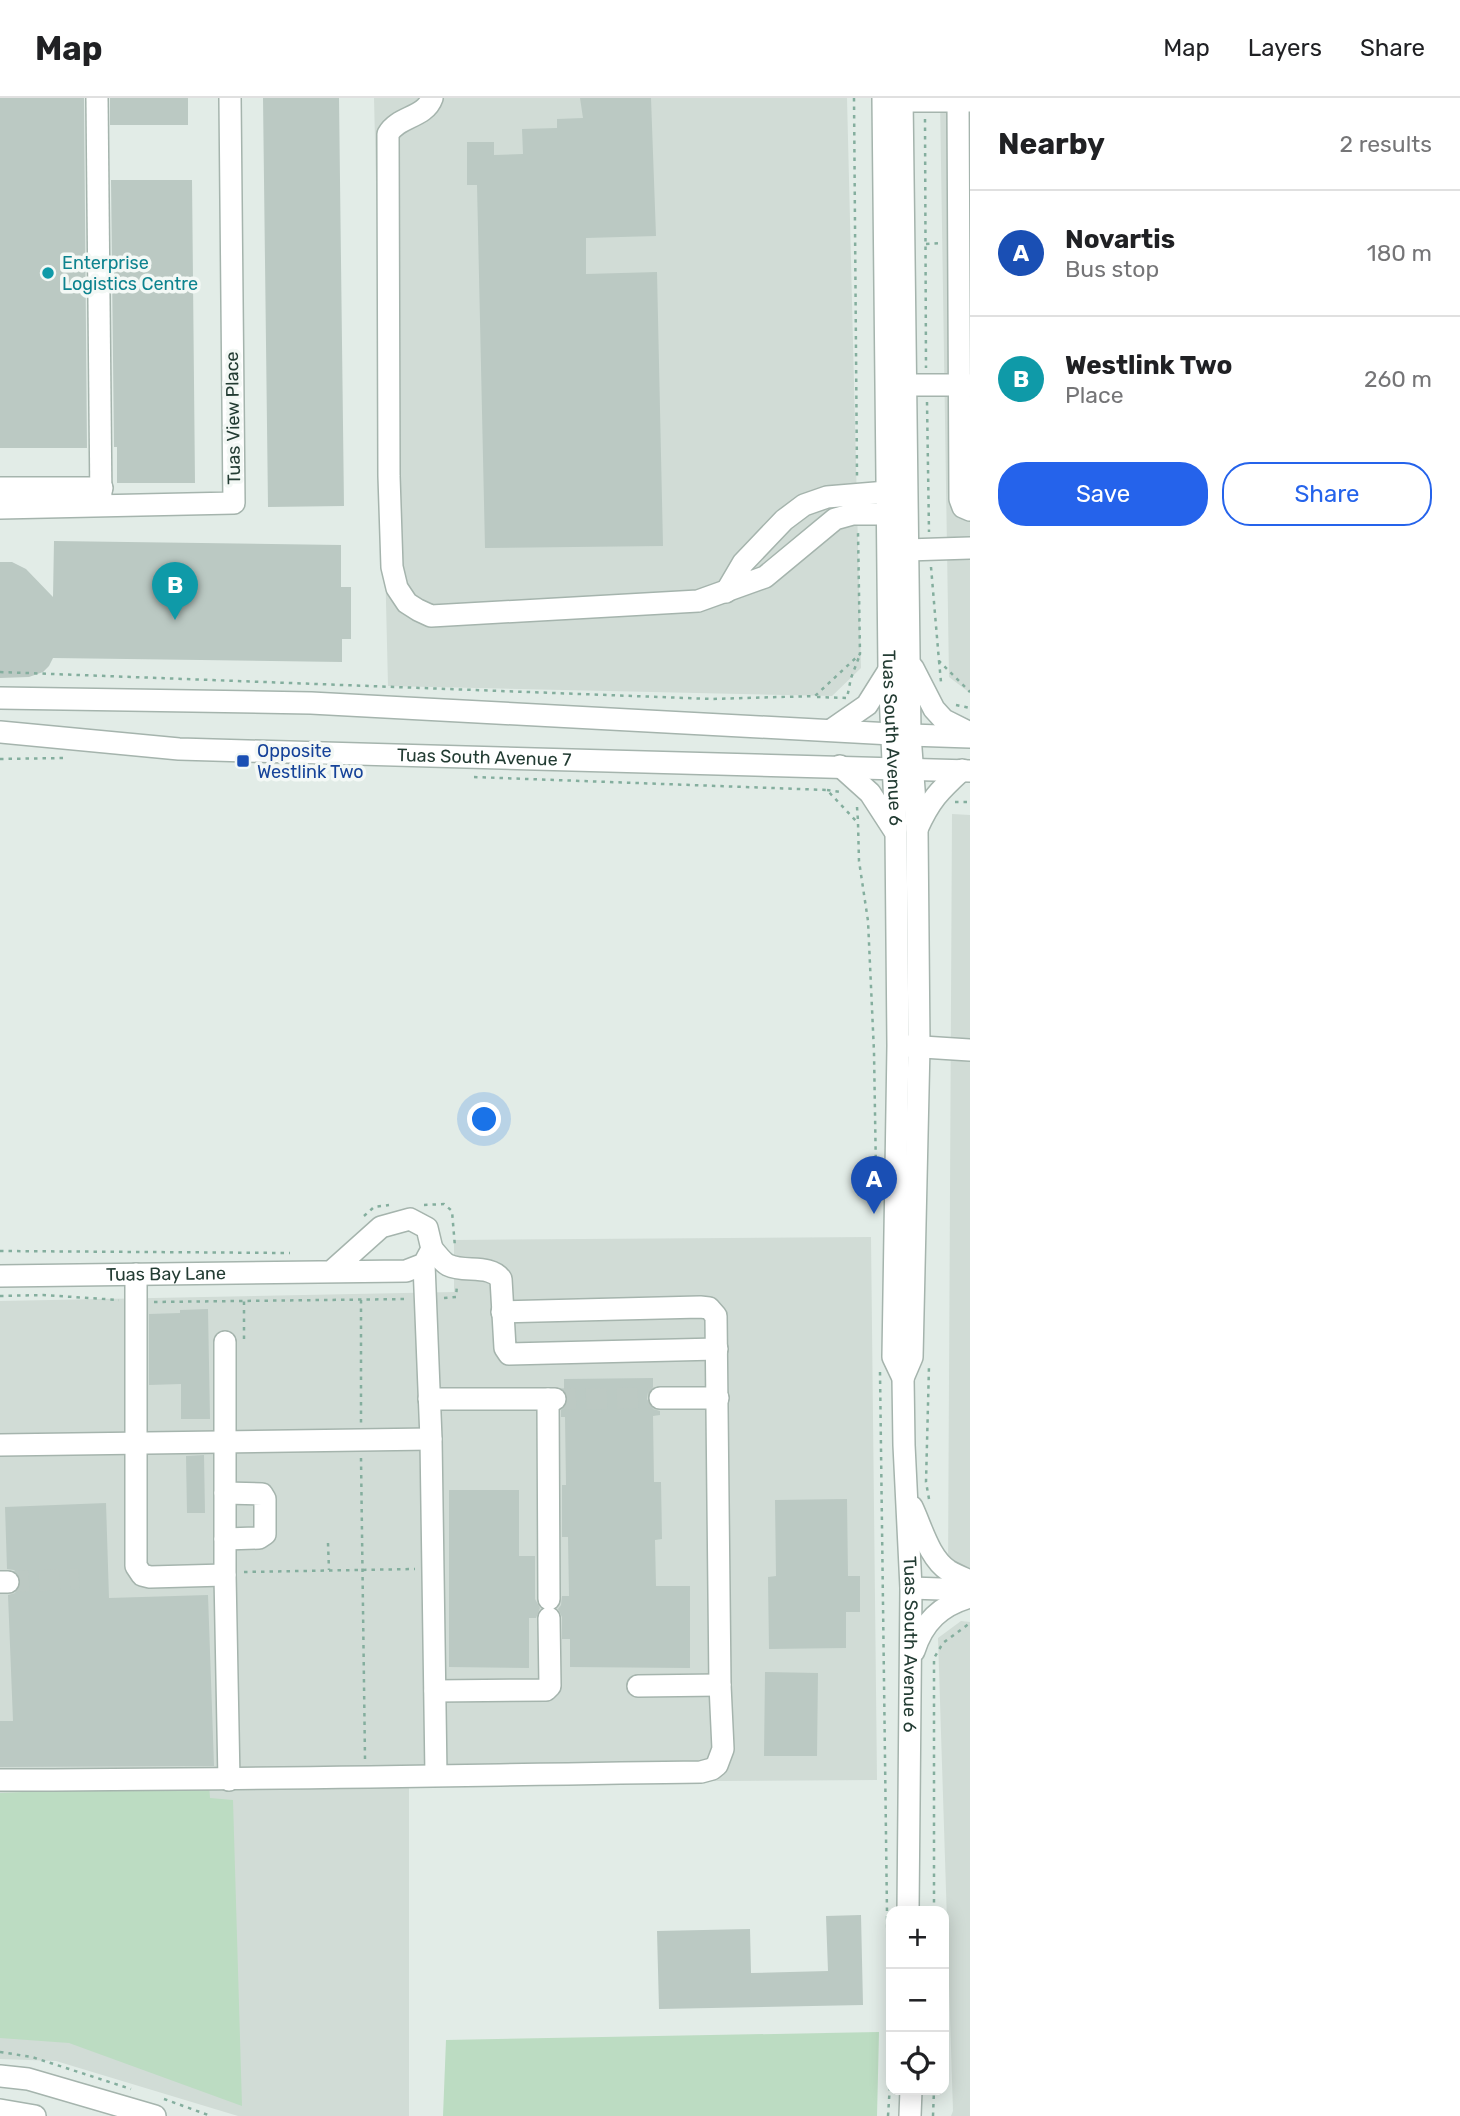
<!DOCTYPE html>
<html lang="en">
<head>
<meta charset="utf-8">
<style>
	:root { --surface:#fff; --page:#f2f2f2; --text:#202124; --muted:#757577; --line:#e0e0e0; --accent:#2563eb }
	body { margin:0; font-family:Rubik,sans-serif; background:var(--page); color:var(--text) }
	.controls { position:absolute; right:21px; bottom:21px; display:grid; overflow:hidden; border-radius:14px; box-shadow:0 4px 18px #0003 }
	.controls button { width:63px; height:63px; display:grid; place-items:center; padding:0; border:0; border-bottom:2px solid var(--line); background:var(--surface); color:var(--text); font:35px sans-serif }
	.you { position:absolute; left:485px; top:1022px; width:24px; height:24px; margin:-18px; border:5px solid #fff; border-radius:50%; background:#1a73e8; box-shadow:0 0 0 10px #1a73e833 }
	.badge { display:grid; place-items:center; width:46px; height:46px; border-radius:50%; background:var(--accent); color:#fff; font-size:23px; font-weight:700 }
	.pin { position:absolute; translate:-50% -58px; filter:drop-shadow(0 2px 4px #0008) }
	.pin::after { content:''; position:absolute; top:37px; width:24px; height:21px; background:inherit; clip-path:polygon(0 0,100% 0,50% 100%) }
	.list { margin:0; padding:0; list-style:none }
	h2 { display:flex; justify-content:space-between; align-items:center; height:91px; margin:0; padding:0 28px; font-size:30px }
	h2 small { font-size:23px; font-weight:400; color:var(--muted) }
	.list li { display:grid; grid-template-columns:46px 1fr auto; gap:21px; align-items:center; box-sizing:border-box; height:126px; padding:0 28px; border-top:2px solid var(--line) }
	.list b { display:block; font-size:26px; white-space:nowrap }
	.list p { margin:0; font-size:23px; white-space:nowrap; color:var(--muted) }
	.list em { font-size:23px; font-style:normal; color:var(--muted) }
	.actions { display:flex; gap:14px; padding:21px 28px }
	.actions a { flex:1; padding:16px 0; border:2px solid var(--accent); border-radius:28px; text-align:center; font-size:24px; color:var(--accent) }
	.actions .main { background:var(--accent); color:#fff }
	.icon { flex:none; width:38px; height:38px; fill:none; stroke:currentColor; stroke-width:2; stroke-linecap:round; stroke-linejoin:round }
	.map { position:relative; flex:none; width:970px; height:2018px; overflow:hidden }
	header { display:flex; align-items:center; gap:42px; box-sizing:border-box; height:98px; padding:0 35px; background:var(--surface); border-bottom:2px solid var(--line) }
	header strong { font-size:33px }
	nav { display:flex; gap:38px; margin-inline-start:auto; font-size:24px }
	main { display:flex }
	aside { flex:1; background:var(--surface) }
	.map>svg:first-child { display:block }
	.built { fill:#d1dcd6 }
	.green { fill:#bcdcc2 }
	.building { fill:#bbc9c3 }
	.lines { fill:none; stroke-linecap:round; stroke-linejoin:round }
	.minor-tunnel { stroke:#bcc9c3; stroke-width:21; stroke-dasharray:21 10; stroke-linecap:butt }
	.minor-casing { stroke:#a5b4ad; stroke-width:24 }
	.path { stroke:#84ae9e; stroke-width:2.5; stroke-dasharray:3.5 5; stroke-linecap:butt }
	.minor { stroke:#fff; stroke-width:21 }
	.culture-dot { fill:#0f9aa8; stroke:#f3f8f5; stroke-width:2.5 }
	.transit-dot { fill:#1a4fb4; stroke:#f3f8f5; stroke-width:2.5 }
	.labels { text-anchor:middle; stroke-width:7; stroke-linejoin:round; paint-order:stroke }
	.culture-label { font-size:18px; fill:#0d838f; stroke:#f3f8f5; text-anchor:start }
	.street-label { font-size:18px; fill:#233c33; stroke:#f3f8f5 }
	.transit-label { font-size:18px; fill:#164399; stroke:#f3f8f5; text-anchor:start }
</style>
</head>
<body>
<header>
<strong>Map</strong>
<nav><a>Map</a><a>Layers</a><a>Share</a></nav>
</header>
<main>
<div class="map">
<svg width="970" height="2018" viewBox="0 0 970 2018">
	<rect width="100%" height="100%" fill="#e2ece7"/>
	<path class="built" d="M374,0H847L861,570L832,598L388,588Z
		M940,0H970V595L949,579Z
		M952,716L970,717V1472H948Z
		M871,1139L877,1682L409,1685V2018H238L56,1963L0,1961V1203L454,1194V1142Z
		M961,1523L970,1524V2018H951L953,2013L938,1540Z"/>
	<path class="green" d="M209,1686L210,1700L233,1702L242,2008L69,1945L0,1940V1695Z
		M879,1934L877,2018H443L446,1942Z"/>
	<path class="building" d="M0,0H84L87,350H0Z
		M110,0H188V27H110Z
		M263,0H339L344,408L268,409Z
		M580,0H651L656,138L586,140V176L657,174L663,448L485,450L477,87H467V44H494V57L523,56L522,31L557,30V21L583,20Z
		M111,82H192L195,385H117V349H114Z
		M54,443L341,447V489H351V541H342V564L53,560L49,568L43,574L29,579L0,580V464H12L26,471L53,499Z
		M208,1211L210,1321H181V1286L149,1287V1216L180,1215V1212Z
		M653,1280V1289L648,1294L647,1301L653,1311L660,1313V1317L653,1318L654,1384H661L662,1441L655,1442L656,1488H690V1570L570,1569V1541H562V1519L558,1511L561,1507L562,1498H569L568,1439H562V1387H566L565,1319H561V1312L566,1308L568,1302L564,1292V1281Z
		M204,1357L205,1415H187L186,1358Z
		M449,1392H519V1458H535V1501L540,1510L536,1520H529V1570L449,1569Z
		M847,1401L848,1478H860V1514H846V1550L769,1551L768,1479L776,1478L775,1402Z
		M106,1405L109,1500L208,1497L214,1668L0,1669V1623H13L8,1497L15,1495L21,1485L19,1477L14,1472L7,1471L5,1409Z
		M765,1574L818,1575L817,1658H764Z
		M861,1817L863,1907L659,1911L657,1833L750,1831L751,1875L828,1873L826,1818Z"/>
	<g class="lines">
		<path class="minor-tunnel" d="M555,1301L660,1300
			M8,1484L79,1481"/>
		<defs>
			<g id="minor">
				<path d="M97,0L101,407"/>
				<path d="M432,0C425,20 398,18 388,36L389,378L392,469L397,490L407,505L418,512L431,518L698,503L765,479L835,421L853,416H887"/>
				<path id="s1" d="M883,0L889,571L896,733L898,948L893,1259L903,1280L904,1347L911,1490L908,1813"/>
				<path d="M902,0L910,637L917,732L919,948L912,1259L903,1280"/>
				<path d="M958,0L960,401L963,409L970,412"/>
				<path d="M902,3H970"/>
				<path d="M905,287H970"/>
				<path d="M0,390H102"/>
				<path d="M0,410L234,405L230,0"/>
				<path d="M907,452L970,450"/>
				<path d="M726,494L743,465L784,422L804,407L827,399L887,394"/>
				<path d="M913,570L934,611L944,622L970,635"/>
				<path d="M0,600L311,605L910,637L970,639"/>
				<path d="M831,632L867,607L889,572"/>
				<path id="s2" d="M0,634L179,651L970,673"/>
				<path d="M840,668L870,695L894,732"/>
				<path d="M917,731C930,702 939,693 962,672"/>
				<path d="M907,948L970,952"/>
				<path d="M432,1151C437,1156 442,1164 448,1167C464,1175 490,1166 501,1181L505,1250L509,1256L717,1251"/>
				<path d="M424,1166L431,1341L436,1677"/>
				<path d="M136,1176V1468L142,1477L150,1479L225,1477"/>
				<path id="s3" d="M0,1178L406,1173L424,1166L432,1151L427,1130L410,1121L381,1129L333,1172"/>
				<path d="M225,1244V1477L229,1682"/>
				<path d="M660,1300H718"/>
				<path d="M429,1301H555"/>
				<path d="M548,1301L549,1501"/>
				<path d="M0,1347L431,1341"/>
				<path d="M225,1395L262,1396L265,1401V1436L259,1440L225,1441"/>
				<path d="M912,1409C922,1430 929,1460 949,1473C956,1477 963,1480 970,1483"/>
				<path d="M0,1484H8"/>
				<path d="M911,1490L970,1492"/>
				<path d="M914,1553C923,1524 941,1507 970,1499"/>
				<path d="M638,1588L720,1587"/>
				<path d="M435,1593L546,1592L550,1588L549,1520"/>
				<path d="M0,1682C234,1682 467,1677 701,1674L712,1671L717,1667L723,1651L720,1587L716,1218L709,1210L700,1209L502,1214"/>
				<path d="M0,1978L28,1981L155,2018"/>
				<path d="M0,2012L35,2018"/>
				<path d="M910,2018L911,1992"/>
			</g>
		</defs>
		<use href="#minor" class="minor-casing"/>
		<path class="path" d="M854,0L857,378
			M925,21L926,270
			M926,146L940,145
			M927,304L929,434
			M931,469L939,563L970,594
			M939,563L941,584
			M0,574L712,601L815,598L860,556L858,434
			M817,599L847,600L851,580L859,559
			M956,607L970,610
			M0,661L65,660
			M474,679L827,692L858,725L859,763L868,823L874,954L876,1075
			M827,692L841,694
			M955,704H970
			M857,709L858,723
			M424,1107L444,1106L452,1113L455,1149
			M364,1118L374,1109L389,1107
			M0,1153L290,1155
			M0,1198L43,1197L119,1202
			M444,1200L456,1199L457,1187
			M361,1202V1325
			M154,1204L409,1201
			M244,1241V1203
			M880,1274L888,1892L891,1967
			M361,1360L365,1661
			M929,1401L926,1384L929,1268
			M328,1445L329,1472
			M244,1474L415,1471
			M934,1813V1560L943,1545L970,1525
			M0,1954L32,1959L131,1991
			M164,2001L211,2018
			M888,2018L891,1970
			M933,2018L934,1992"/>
		<use href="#minor" class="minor"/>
	</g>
	<circle class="culture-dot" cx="48" cy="175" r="7"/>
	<rect class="transit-dot" x="236" y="656" width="14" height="14" rx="3.5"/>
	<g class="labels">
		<g class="culture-label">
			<text x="62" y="171">Enterprise<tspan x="62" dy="21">Logistics Centre</tspan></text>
		</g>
		<g class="street-label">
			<text transform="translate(233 320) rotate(-91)" y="6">Tuas View Place</text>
			<text dy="6" stroke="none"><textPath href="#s1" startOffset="640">Tuas South Avenue 6</textPath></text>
			<text dy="6" stroke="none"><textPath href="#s2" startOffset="485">Tuas South Avenue 7</textPath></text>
			<text dy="6" stroke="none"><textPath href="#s3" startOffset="166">Tuas Bay Lane</textPath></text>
			<text dy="6" stroke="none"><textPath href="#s1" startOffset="1549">Tuas South Avenue 6</textPath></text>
		</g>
		<g class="transit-label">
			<text x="257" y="659">Opposite<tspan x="257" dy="21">Westlink Two</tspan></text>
		</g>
	</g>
</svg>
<div class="controls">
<button>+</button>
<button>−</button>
<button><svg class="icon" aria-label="locate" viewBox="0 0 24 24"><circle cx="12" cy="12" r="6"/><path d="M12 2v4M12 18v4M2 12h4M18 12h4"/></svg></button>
</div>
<div class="you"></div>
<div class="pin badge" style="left:874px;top:1116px;background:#1a4fb4">A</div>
<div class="pin badge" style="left:175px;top:522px;background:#0f9aa8">B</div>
</div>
<aside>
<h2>Nearby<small>2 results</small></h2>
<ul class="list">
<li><span class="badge" style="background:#1a4fb4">A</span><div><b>Novartis</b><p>Bus stop</p></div><em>180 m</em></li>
<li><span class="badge" style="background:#0f9aa8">B</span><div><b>Westlink Two</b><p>Place</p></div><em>260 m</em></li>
</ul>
<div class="actions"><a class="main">Save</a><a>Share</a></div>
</aside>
</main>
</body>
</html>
